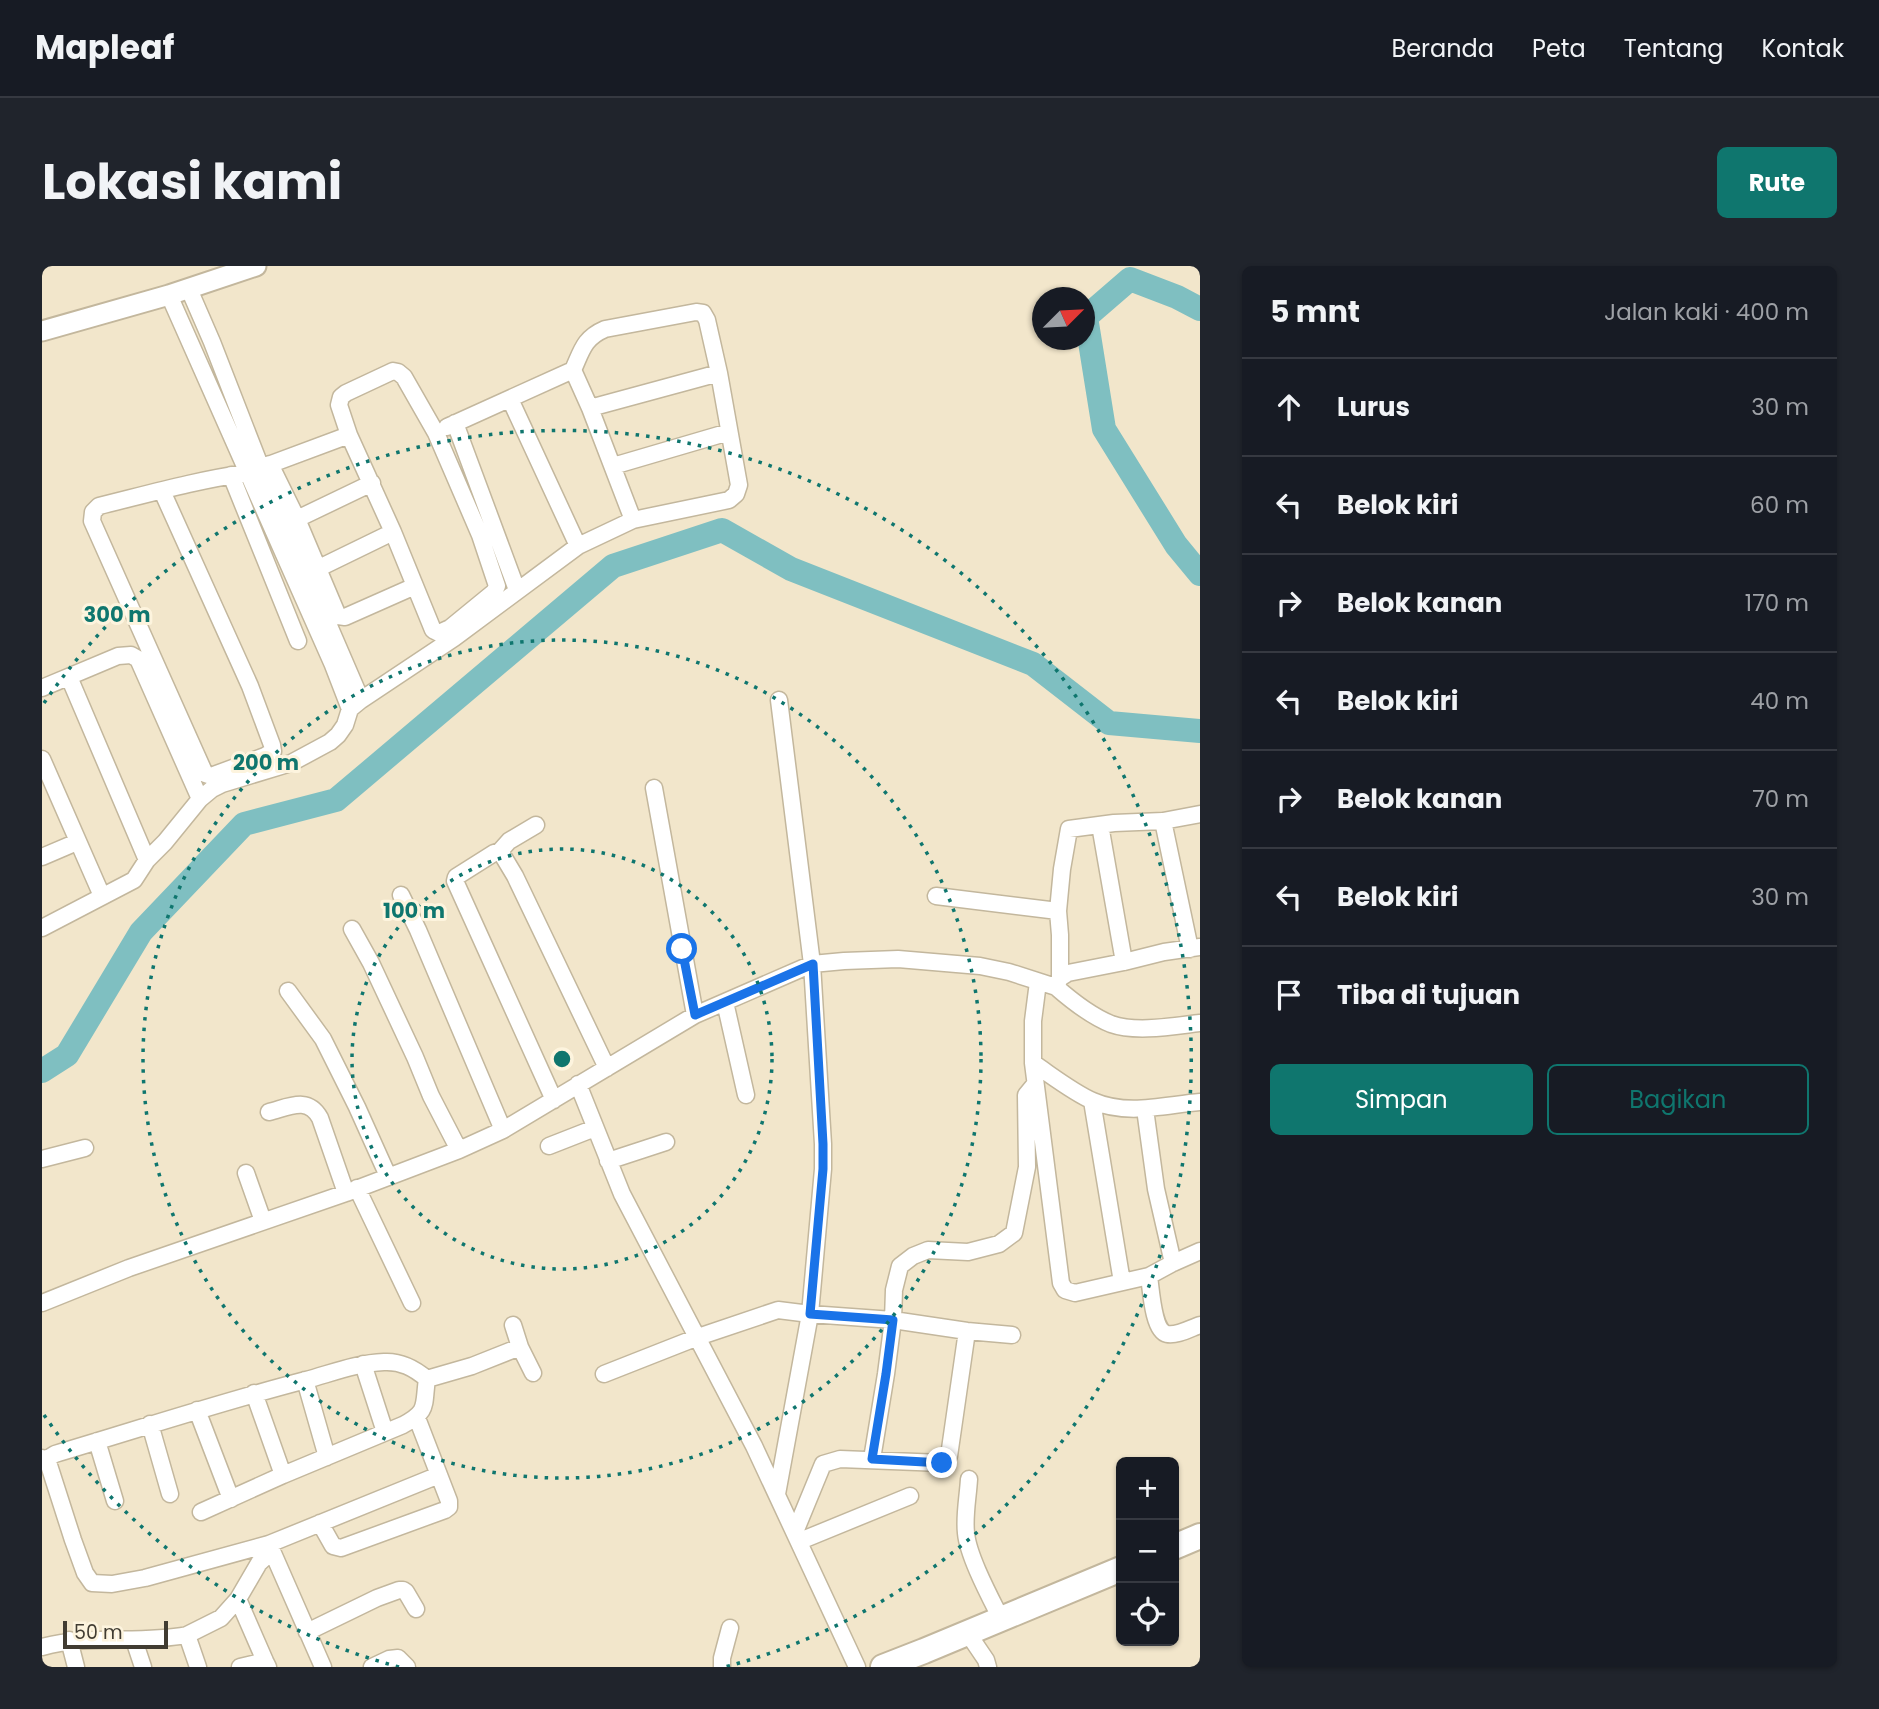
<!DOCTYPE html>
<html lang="id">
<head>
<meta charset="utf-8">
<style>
	:root { --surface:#171b24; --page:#20242c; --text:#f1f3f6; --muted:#9ea1a6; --line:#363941; --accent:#0f766e }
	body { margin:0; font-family:Poppins,sans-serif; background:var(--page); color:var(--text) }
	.controls { position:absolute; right:21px; bottom:21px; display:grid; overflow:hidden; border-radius:10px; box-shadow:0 2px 5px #0004 }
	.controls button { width:63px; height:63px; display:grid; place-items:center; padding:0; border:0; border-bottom:2px solid var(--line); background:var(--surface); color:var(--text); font:35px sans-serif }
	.compass { position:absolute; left:990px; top:21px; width:63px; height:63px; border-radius:50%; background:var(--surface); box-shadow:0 2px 5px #0004; rotate:66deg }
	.scale { position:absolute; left:21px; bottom:18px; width:105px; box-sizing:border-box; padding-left:7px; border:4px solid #413c32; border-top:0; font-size:19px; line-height:24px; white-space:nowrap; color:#413c32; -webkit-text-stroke:5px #fdf4de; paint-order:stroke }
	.stop { position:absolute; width:21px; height:21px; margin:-16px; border:5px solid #1a73e8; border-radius:50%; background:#fff }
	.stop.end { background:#1a73e8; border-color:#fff; box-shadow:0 2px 7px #0008 }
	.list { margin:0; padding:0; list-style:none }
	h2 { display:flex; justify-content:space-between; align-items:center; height:91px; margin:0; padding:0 28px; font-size:30px }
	h2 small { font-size:23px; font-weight:400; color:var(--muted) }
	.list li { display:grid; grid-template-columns:46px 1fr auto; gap:21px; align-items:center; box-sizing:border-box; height:98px; padding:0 28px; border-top:2px solid var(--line) }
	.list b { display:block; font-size:26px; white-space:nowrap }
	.list em { font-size:23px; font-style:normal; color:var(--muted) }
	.actions { display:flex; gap:14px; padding:21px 28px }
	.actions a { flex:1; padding:16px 0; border:2px solid var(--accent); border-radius:10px; text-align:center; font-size:24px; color:var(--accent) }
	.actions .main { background:var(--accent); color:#fff }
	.icon { flex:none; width:38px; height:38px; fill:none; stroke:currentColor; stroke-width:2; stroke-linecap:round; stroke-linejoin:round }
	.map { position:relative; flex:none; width:1158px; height:1401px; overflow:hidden; border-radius:10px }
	header { display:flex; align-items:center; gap:42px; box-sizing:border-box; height:98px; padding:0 35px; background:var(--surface); border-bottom:2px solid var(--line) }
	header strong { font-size:33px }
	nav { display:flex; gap:38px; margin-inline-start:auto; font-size:24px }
	.intro { display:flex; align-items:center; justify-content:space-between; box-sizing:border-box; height:168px; padding:0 42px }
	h1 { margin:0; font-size:49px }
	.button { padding:18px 32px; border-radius:10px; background:var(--accent); color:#fff; font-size:24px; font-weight:700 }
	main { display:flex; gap:42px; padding:0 42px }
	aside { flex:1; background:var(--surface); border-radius:10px; box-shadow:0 2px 5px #0004 }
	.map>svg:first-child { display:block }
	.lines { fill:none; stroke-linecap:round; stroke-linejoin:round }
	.river { stroke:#7fbfc1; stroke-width:24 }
	.minor-casing { stroke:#c3b79d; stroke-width:19 }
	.tertiary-casing { stroke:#c3b79d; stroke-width:23 }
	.primary-casing { stroke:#c3b79d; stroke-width:28 }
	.minor { stroke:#fff; stroke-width:16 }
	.tertiary { stroke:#fff; stroke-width:19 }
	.primary { stroke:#fff; stroke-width:24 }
	.route { stroke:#1a73e8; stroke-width:9 }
	.ring { fill:none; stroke:#0f766e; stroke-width:3.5; stroke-dasharray:3.5 7 }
	.centre { fill:#0f766e; stroke:#fdf4de; stroke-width:3.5 }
	.ring-label { font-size:21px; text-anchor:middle; font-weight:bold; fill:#0f766e; stroke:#fdf4de; stroke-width:6; stroke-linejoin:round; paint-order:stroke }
</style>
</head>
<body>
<header>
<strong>Mapleaf</strong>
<nav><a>Beranda</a><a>Peta</a><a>Tentang</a><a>Kontak</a></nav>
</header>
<div class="intro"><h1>Lokasi kami</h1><a class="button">Rute</a></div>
<main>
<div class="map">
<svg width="1158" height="1401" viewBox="0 0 1158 1401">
	<rect width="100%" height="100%" fill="#f2e6cb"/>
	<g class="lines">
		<path class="river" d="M1158,43L1135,31L1088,13L1044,51L1062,163L1134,279L1158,308
			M0,805L25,789L99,666L202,558L294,534L571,300L680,264L749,303L991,398L1067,457L1158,465"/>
		<defs>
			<path id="minor" d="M147,23L170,76L219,202L319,434
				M127,29L291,399L308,443
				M351,105L356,106L362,111L394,167L438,269L455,320L452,326L408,362L397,367L391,364L351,266L307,169L297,139L299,131L304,127Z
				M468,133L536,280
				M548,142L677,107
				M413,157L475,324
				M405,161L531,104
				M228,198L255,253L296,350L303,351L373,320
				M571,200L687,166
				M189,209L256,375
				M120,225L208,420L230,479L231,485L223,490L169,510L163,508L50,255L51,246L57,240C106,228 155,214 205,207L307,169
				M255,253L330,217
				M275,303L351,266
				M27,411L105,594
				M0,422L76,390L89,389L96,393L158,533
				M0,493L60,630
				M612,522L653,749
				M1121,555L1148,683
				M494,559L467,575L458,585L473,610L565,802
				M1058,559L1082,696
				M458,585L452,587L414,611L413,615L512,834
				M0,591L35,576
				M359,629L376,664L461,864
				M894,630L1016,645L1018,669V712
				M1016,645L1020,603L1027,563L1072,557L1121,555L1158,548
				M0,662L92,614L105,594L123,576L158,533L170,523L180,518L249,497L288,476L296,469L303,459L308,443L319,434L412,372L536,280L591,254L687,234L694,228L697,219L677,107L665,54L661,47L654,46L563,63C542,72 540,84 531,104L548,142L591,254
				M310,663L329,697L373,791L389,830L417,884
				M996,716L991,755V797L1019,1017L1023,1024L1033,1027L1107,1010L1131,997L1158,985
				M1014,721C1030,735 1049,750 1069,758C1094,767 1132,760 1158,757
				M246,725L281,773L315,841L346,910
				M683,736L704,829
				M991,797C1009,809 1032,827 1051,835C1085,850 1123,839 1158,836
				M536,818L580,928L712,1180L815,1401
				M1050,835L1080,1016
				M1103,843L1114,923L1131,997
				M227,846C247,841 266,830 278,852L304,927
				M507,880L553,862
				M0,893L43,882
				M566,895L624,876
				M204,907L221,955
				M315,922L370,1037
				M1107,1010C1109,1023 1111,1065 1125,1068C1135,1070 1149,1062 1158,1059
				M0,1037L87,1002L304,927L417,884L461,864L653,749L770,698L802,695L856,693L938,700L967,706L1014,721L1018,712L1026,707L1082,696L1122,686L1158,681
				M471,1059L478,1081L491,1107
				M321,1098L343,1166
				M562,1108L656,1071L736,1044L768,1048L851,1054L925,1065L970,1069
				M385,1113L430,1100L478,1081
				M263,1114L285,1191
				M212,1127L241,1209
				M155,1144L189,1233
				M108,1158L128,1228
				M55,1175L73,1235
				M0,1192L5,1193L13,1188C97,1163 179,1136 264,1114C290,1107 315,1097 342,1096C359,1095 372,1102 385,1113C381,1140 387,1145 361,1159L241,1209L159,1246
				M5,1193L31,1274L43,1307L50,1317L70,1318L103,1312L227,1278L397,1209
				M830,1193L844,1108L851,1054L852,1024L858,1000L871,990L886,984L926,986L957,978L972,967L985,901L984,829L993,818
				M927,1213C926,1231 922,1250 924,1267C926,1290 948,1331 959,1353
				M735,1228L768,1048L781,903V878L770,698L737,434
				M278,1257L291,1280L299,1282L403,1244L407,1241V1235L375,1152
				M753,1266L781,1198L798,1193L900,1197L907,1190L925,1065
				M758,1275L868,1230
				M227,1278L281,1401
				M265,1366L335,1332L357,1324H361L364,1326L374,1343
				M925,1366L944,1394L946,1401
				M145,1369L179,1352L196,1333
				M27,1374L34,1401
				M92,1374L101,1401
				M0,1381C48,1368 97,1378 145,1369L156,1401
				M223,1395L196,1333L217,1297L230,1285
				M198,1401L223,1395L226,1401
				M330,1401L347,1393L356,1392L365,1401
				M680,1401V1392L688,1362"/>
			<path id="tertiary" d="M0,65L127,29L214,0"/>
			<path id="primary" d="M1132,1281L1158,1270
				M841,1401L882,1385L1079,1303"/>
		</defs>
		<use href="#minor" class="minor-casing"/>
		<use href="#tertiary" class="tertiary-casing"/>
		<use href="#primary" class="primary-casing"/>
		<use href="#minor" class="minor"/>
		<use href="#tertiary" class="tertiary"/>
		<use href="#primary" class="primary"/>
	</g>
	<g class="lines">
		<path class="route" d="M640,683L653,749L771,698L781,878V903L768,1048L851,1054L844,1108L830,1193L900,1197"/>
	</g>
	<g class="ring">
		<circle cx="520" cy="793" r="210"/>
		<circle cx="520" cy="793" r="419"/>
		<path d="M357 1401A629 629 0 0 1 2 1149M2 437A629 629 0 1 1 683 1401"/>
	</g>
	<circle cx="520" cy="793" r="10" class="centre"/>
	<g class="ring-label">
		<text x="75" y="356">300 m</text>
		<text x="224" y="504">200 m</text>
		<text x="372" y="652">100 m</text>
	</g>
</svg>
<div class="controls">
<button>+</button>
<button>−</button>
<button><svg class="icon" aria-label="locate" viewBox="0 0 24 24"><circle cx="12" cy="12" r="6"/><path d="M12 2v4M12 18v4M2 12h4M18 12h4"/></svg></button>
</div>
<svg class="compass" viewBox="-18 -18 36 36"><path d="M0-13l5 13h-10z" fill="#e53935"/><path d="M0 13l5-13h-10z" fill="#9ea1a6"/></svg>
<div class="scale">50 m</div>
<div class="stop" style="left:640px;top:683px"></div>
<div class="stop end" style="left:900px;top:1197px"></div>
</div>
<aside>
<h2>5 mnt<small>Jalan kaki · 400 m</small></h2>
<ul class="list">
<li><svg class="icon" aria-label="ahead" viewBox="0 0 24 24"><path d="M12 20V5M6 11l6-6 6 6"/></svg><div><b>Lurus</b></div><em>30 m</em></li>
<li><svg class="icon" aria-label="left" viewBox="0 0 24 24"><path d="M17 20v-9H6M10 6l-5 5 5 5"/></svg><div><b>Belok kiri</b></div><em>60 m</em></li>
<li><svg class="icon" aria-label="right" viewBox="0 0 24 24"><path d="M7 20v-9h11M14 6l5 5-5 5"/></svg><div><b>Belok kanan</b></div><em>170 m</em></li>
<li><svg class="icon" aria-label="left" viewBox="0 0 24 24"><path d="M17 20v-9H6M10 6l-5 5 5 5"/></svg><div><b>Belok kiri</b></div><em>40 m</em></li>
<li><svg class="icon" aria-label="right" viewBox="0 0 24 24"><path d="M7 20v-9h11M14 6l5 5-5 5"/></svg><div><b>Belok kanan</b></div><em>70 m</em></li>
<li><svg class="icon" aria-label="left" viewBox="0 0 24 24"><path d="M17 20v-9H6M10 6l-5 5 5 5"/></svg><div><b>Belok kiri</b></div><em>30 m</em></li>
<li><svg class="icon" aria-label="arrive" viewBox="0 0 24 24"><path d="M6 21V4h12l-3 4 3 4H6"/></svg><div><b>Tiba di tujuan</b></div></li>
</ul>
<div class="actions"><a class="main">Simpan</a><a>Bagikan</a></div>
</aside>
</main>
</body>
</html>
